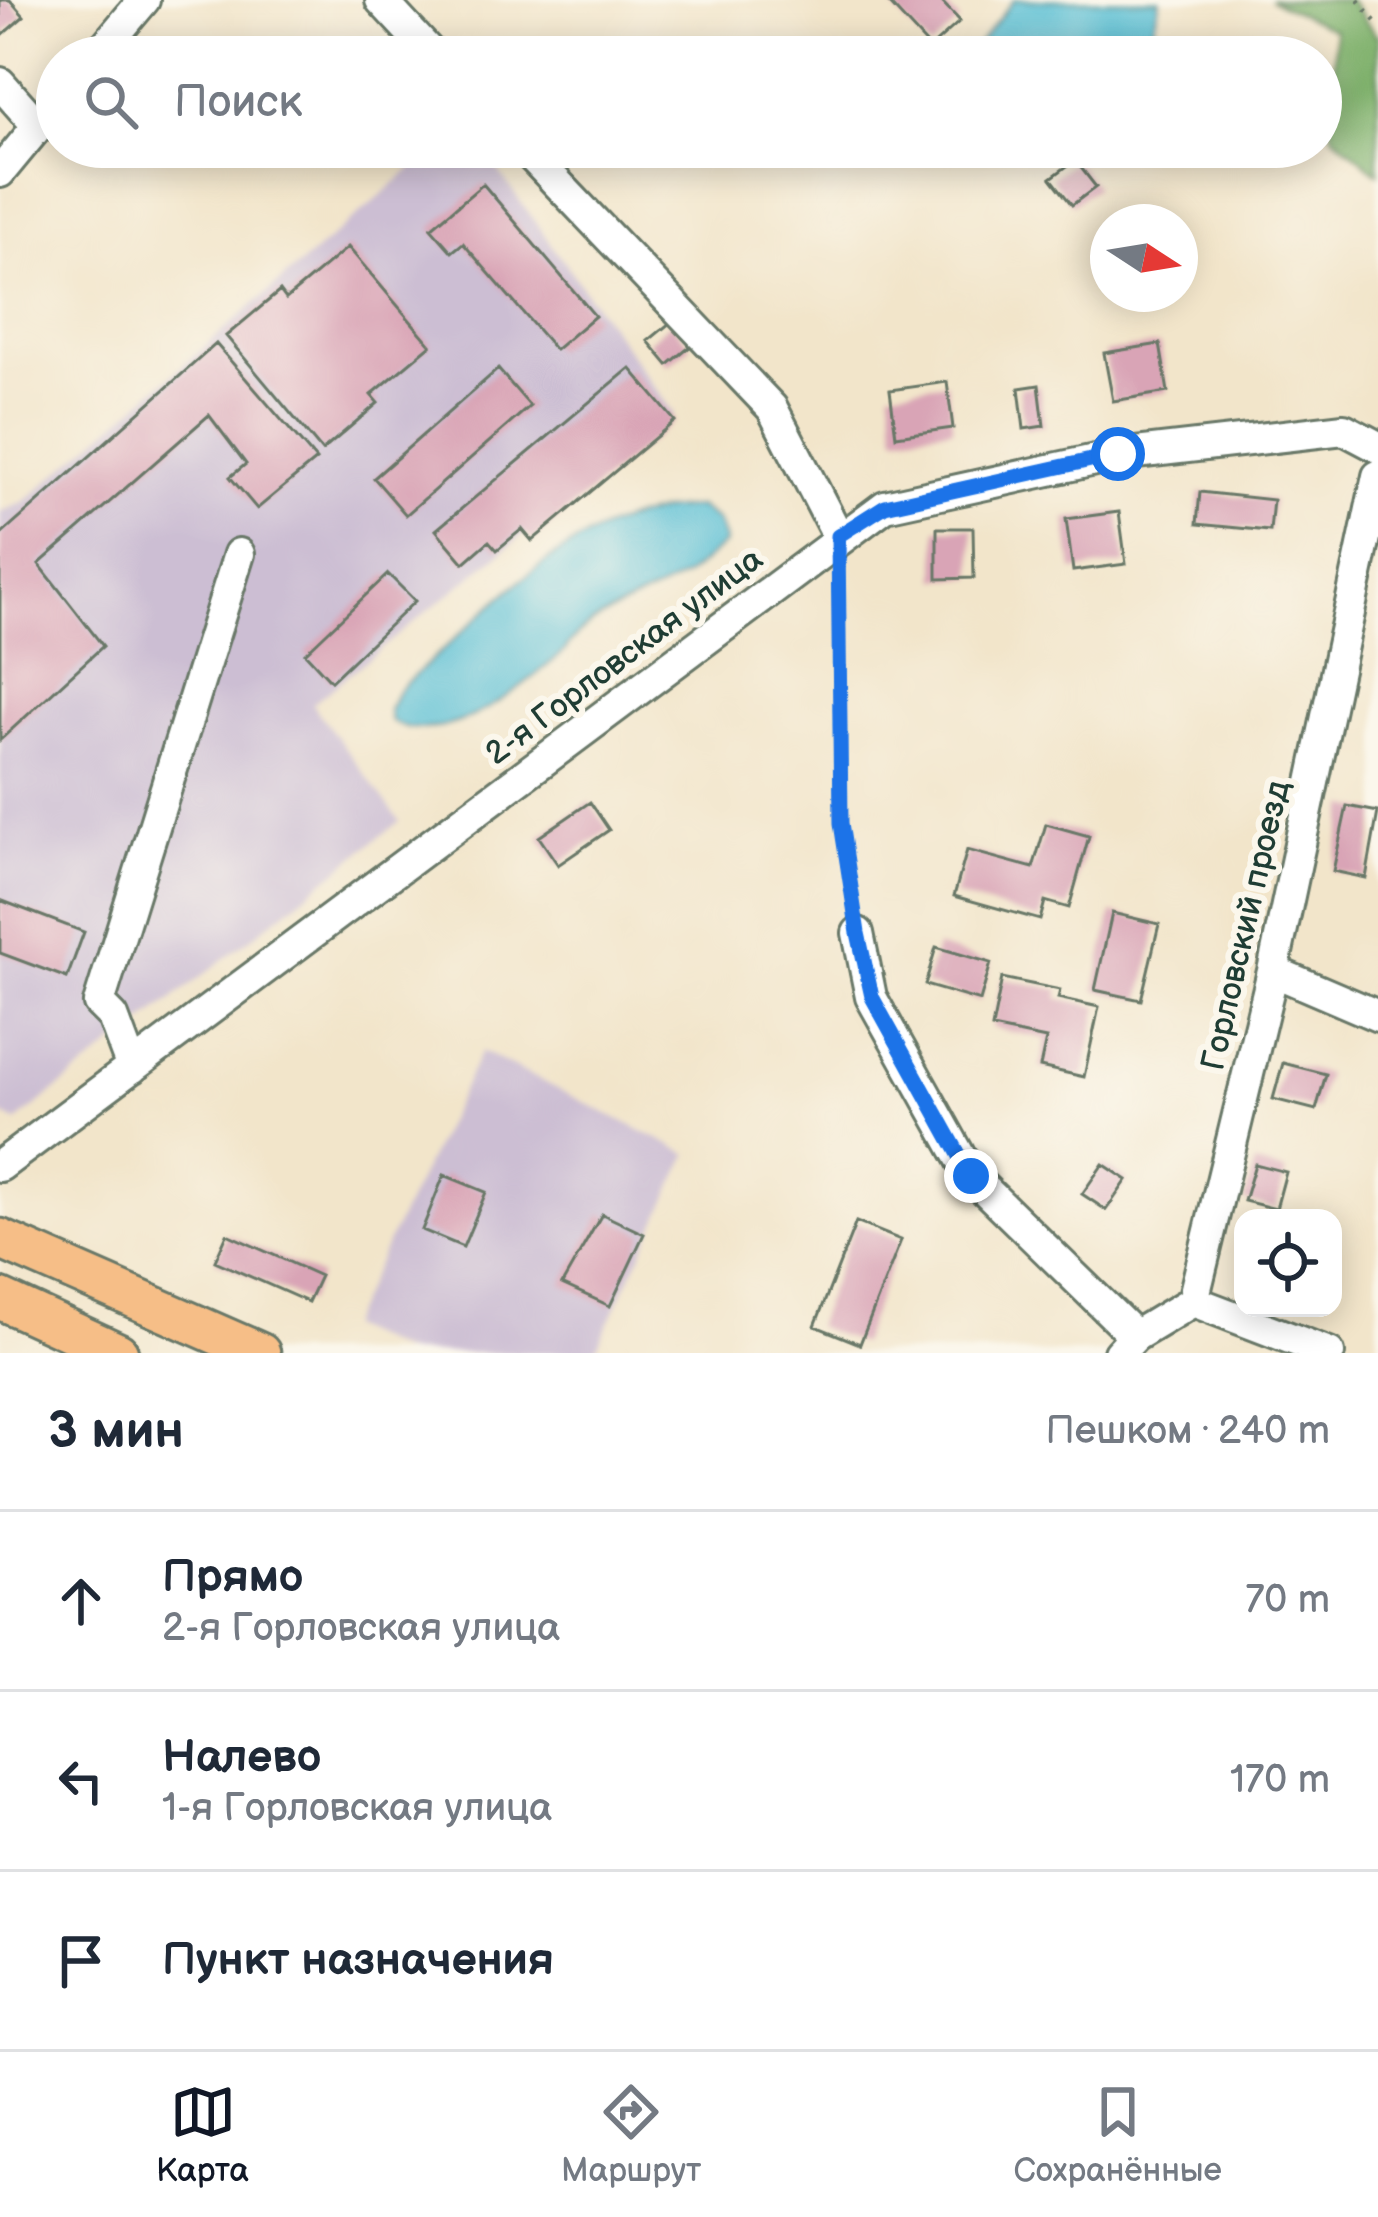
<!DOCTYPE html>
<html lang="ru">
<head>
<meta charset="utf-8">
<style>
	:root { --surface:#fff; --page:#f2f2f3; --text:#1f2937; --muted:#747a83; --line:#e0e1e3; --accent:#111827 }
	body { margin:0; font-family:"Balsamiq Sans",sans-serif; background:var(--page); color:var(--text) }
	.controls { position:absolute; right:36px; bottom:36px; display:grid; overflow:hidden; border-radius:24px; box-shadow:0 6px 30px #0003 }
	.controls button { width:108px; height:108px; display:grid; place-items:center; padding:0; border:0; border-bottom:3px solid var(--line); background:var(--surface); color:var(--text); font:60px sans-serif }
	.compass { position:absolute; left:1090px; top:204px; width:108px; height:108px; border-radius:50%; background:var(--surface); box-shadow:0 6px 30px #0003; rotate:102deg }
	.stop { position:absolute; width:36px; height:36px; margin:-27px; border:9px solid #1a73e8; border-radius:50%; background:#fff }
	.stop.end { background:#1a73e8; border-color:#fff; box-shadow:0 3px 12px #0008 }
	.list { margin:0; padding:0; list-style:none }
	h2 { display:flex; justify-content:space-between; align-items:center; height:156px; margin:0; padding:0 48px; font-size:51px }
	h2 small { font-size:39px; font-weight:400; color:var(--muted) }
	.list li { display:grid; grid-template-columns:78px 1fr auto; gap:36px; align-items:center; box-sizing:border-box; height:180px; padding:0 48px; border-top:3px solid var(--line) }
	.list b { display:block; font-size:45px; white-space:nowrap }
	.list p { margin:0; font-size:39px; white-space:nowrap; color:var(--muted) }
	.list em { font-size:39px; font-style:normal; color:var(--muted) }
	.icon { flex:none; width:66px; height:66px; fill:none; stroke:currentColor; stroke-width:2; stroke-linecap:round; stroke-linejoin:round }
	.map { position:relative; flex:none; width:1378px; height:1353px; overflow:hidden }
	.search { position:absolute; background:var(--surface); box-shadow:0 6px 30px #0003; left:36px; right:36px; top:36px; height:132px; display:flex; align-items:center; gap:30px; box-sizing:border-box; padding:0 42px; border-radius:66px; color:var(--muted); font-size:45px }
	.sheet { height:696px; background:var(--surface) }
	nav { display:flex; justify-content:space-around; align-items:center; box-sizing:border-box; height:168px; border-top:3px solid var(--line); background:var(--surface); font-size:33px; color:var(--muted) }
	nav a { display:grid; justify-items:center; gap:6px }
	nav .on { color:var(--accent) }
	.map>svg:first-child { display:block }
	.industrial { fill:#ccbed3 }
	.forest { fill:#7fb16c; stroke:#4f7750; stroke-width:3 }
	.water { fill:#55bdd3; stroke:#3a7d84; stroke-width:3 }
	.building { fill:#d9a4b6 }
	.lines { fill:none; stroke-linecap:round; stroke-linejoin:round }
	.minor-casing { stroke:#697868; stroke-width:36 }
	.major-casing { stroke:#697868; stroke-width:45 }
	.path { stroke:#697868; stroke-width:4.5; stroke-dasharray:3 9; stroke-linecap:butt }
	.minor { stroke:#fff; stroke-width:30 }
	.major { stroke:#f6be87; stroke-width:39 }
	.route { stroke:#1a73e8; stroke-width:15 }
	.labels { text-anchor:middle; stroke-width:12; stroke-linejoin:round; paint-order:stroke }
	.street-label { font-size:33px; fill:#1f3d34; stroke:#fbf7ec }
</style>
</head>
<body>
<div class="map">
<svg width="1378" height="1353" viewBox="0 0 1378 1353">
	<rect width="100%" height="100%" fill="#fbf7ec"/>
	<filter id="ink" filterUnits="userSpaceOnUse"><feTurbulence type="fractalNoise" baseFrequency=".00833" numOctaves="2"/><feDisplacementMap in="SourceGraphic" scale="24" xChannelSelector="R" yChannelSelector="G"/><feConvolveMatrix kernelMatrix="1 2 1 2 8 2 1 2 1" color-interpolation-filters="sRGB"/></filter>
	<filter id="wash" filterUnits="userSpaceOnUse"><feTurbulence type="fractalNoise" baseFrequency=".004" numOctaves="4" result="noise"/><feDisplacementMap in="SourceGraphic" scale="48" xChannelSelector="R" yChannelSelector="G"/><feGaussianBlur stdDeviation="2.7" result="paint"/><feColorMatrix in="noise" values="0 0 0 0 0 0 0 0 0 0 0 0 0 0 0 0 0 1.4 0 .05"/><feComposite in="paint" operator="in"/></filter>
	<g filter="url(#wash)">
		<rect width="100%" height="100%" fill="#f2e5ca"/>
		<path class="industrial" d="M437,147H481L674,414L312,704L400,821L16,1122L0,1114V512L23,503Z
			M481,1051L689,1154L594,1353H404L346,1327Z"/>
		<path class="forest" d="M1270,0H1349L1378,37V173L1332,134C1328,98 1337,66 1334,30Z"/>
		<path class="water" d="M1014,0H1160L1146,57H968Z
			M698,507L717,521L725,543C712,554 700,566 687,575C654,596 583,615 565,651C522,686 451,750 391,722L389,710L399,689C492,610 567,512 698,507Z"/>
		<g id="blocks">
			<path class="building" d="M0,0H10L24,16L0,37Z
				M886,0H940L960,21L930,48Z
				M1075,160L1096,187L1072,205L1051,178Z
				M483,184L595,316L555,350L463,243L452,252L431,228Z
				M348,247L431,345L371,395L378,403L322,451L226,336L280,291L286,299Z
				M671,322L691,346L668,365L648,341Z
				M216,344L316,460L257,509L230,477L246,464L209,415L39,564L103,646L0,740V536Z
				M1160,344L1168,392L1113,401L1104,353Z
				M630,368L675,421L532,541L522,529L497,550L489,541L464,563L436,530Z
				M498,369L530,406L406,515L374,478Z
				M947,382L953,428L896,436L890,390Z
				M1039,385L1044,426L1024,429L1019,388Z
				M1200,492L1273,500L1270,531L1197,524Z
				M1119,512L1126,564L1073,571L1066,519Z
				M937,528H973L974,578L937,579Z
				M388,574L415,601L331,681L305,653Z
				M590,802L609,830L558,865L539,837Z
				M1347,806L1378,812L1366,878L1333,871Z
				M1046,824L1089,836L1069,908L1045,901L1040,920L954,896L967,850L1033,868Z
				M0,900L84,932L67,978L0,953Z
				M1112,913L1159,924L1141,1000L1095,990Z
				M936,947L991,963L980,1001L925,985Z
				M1002,978L1060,990L1058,998L1099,1007L1084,1077L1040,1067L1046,1039L992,1028Z
				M1283,1063L1326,1074L1316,1110L1273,1099Z
				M1103,1164L1127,1180L1106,1210L1082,1194Z
				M1255,1164L1286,1172L1276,1209L1244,1201Z
				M444,1175L486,1192L463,1247L422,1230Z
				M602,1214L644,1234L610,1306L562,1284Z
				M856,1222L901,1240L860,1344L815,1326Z
				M227,1234L320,1276L308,1302L215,1261Z"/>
		</g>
	</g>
	<g filter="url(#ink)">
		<use href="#blocks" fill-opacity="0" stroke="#697868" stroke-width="3"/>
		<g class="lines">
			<defs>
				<path id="minor" d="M381,0L434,57
					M96,57L144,0
					M0,83L38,126
					M523,147L772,408L838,536
					M0,172L57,103
					M858,933L871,997L971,1176L1135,1336
					M1273,971L1378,1016
					M132,1068L113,1017L99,1003L239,554
					M0,1166L885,506L1118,455L1344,429L1378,447
					M1193,1301L1329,1353
					M1119,1353L1135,1336L1193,1301L1273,971L1378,476"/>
				<path id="major" d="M0,1239L260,1353
					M0,1299L118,1353"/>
			</defs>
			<use href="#minor" class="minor-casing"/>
			<use href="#major" class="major-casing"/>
			<path class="path" d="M1358,0L1378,25
				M839,578L841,823L854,908"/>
			<use href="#minor" class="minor"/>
			<use href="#major" class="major"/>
		</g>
	</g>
	<g class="lines" filter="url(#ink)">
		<path class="route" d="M971,1176L872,997L858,933L841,823L838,536L885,506L1118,454"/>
	</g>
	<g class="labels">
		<g class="street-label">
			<text transform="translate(623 655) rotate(-37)" y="12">2-я Горловская улица</text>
			<text transform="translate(1244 925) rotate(-77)" y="12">Горловский проезд</text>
		</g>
	</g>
</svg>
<div class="controls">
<button><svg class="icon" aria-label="locate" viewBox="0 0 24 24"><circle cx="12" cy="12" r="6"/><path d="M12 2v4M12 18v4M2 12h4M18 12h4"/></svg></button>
</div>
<svg class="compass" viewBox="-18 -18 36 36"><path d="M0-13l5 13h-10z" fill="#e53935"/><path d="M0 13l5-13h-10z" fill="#747a83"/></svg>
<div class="stop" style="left:1118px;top:454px"></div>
<div class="stop end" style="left:971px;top:1176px"></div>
<div class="search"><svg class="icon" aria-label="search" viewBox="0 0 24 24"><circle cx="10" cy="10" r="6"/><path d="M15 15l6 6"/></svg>Поиск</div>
</div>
<section class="sheet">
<h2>3 мин<small>Пешком · 240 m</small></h2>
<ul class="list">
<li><svg class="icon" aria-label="ahead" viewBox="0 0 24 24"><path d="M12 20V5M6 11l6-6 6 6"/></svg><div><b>Прямо</b><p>2-я Горловская улица</p></div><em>70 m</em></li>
<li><svg class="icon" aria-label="left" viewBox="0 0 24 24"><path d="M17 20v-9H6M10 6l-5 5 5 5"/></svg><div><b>Налево</b><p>1-я Горловская улица</p></div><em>170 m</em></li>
<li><svg class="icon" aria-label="arrive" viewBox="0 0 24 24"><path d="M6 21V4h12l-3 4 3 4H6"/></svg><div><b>Пункт назначения</b></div></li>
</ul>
</section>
<nav>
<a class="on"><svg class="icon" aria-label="map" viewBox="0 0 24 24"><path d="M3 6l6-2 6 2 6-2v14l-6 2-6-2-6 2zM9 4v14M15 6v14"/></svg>Карта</a>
<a><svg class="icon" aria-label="directions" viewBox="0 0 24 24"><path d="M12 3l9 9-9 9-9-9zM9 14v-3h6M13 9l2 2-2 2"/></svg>Маршрут</a>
<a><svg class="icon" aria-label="saved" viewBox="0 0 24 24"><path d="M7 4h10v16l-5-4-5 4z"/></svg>Сохранённые</a>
</nav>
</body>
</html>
